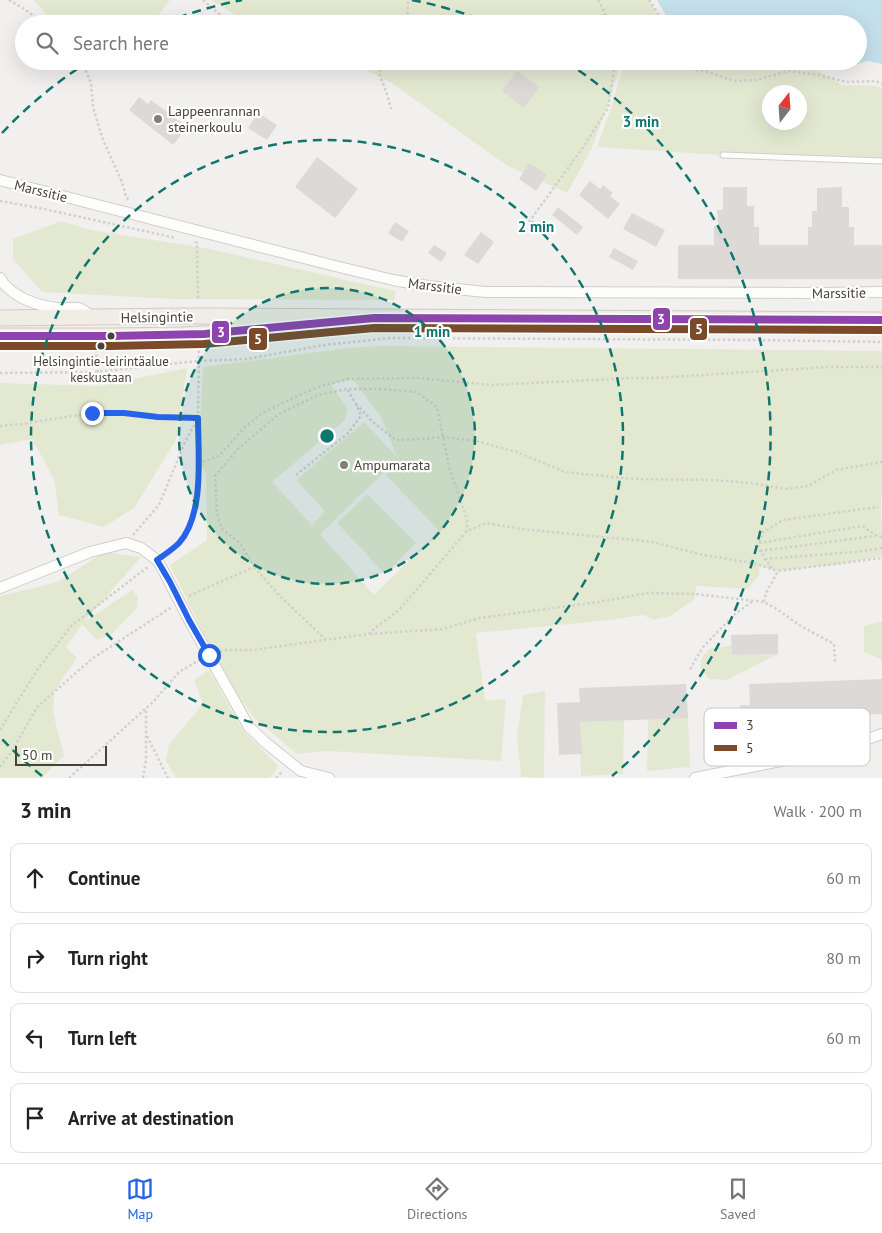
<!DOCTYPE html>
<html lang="en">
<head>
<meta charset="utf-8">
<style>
	:root { --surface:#fff; --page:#f6f6f6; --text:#222; --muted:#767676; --line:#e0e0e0; --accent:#2563eb }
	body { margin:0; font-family:"PT Sans",sans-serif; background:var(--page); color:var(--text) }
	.compass { position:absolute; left:762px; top:85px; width:45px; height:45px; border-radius:50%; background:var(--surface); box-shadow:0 5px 20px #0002; rotate:17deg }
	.scale { position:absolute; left:15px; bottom:12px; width:92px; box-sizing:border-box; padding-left:5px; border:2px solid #48413a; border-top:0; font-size:14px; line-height:18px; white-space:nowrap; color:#48413a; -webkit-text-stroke:4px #fff; paint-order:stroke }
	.stop { position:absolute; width:15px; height:15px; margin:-11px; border:4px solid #2563eb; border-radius:50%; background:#fff }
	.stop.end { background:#2563eb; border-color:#fff; box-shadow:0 1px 5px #0008 }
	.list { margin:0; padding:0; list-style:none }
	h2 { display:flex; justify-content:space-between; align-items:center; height:65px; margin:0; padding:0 20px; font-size:21px }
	h2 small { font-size:16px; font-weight:400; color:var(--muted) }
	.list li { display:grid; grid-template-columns:32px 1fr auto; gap:15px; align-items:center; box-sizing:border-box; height:70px; margin:0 10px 10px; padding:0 10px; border:1px solid var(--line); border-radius:10px }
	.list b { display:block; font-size:19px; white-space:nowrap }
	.list em { font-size:16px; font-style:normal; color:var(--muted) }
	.icon { flex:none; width:28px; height:28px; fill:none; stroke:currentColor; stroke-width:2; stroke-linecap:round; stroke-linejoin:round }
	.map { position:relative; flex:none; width:882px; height:778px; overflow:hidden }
	.search { position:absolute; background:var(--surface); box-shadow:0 5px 20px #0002; left:15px; right:15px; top:15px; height:55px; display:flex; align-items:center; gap:12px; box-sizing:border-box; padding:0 18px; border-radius:28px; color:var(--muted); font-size:19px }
	.sheet { height:385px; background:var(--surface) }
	nav { display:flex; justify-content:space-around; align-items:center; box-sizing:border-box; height:70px; border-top:1px solid var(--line); background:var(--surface); font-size:14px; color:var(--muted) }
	nav a { display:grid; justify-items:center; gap:2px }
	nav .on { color:var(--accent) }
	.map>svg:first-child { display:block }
	.green { fill:#e3e9d1; fill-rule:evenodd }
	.water { fill:#c4e0ea }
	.building { fill:#dcd9d7 }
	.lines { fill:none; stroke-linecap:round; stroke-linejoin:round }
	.service-casing { stroke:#d0cecb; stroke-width:7 }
	.minor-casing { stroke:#d0cecb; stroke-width:12 }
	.primary-casing { stroke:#d2cabe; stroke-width:17 }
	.path { stroke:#d2d0cc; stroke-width:2.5; stroke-dasharray:2.5 2.5; stroke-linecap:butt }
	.service { stroke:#fdfdfc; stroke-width:5 }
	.minor { stroke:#fdfdfc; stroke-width:10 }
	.primary { stroke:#f0ede6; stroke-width:15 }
	.primary-bridge-casing { stroke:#d2cabe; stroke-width:17; stroke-linecap:butt }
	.primary-bridge { stroke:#f0ede6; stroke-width:15 }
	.bus-1-casing { stroke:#fff; stroke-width:11 }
	.bus-2-casing { stroke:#fff; stroke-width:11 }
	.bus-1 { stroke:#8e44ad; stroke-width:8 }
	.bus-2 { stroke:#7a4b2a; stroke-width:8 }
	.route { stroke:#2563eb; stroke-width:6 }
	.ring { fill:none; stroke:#0f766e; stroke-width:2.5; stroke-dasharray:9 6 }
	.poi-dot { fill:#847e79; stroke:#fff; stroke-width:2 }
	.bus-dot { fill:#48413a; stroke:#fff; stroke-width:2 }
	.labels { text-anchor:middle; stroke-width:4.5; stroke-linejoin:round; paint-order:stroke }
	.bus-label { font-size:13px; fill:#48413a; stroke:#fff }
	.poi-label { font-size:14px; fill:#48413a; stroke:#fff; text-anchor:start }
	.street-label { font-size:14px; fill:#48413a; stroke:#fff }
	.key { fill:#fff; stroke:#c8c6c4; stroke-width:1 }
	.key-label { font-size:14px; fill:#48413a }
	.centre { fill:#0f766e; stroke:#fff; stroke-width:2.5 }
	.ring-label { font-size:15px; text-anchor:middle; font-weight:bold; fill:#0f766e; stroke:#fff; stroke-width:4.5; stroke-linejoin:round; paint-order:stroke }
	.line-badge { stroke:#fff; stroke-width:2 }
	.badge-label { font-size:14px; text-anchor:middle; font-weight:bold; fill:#fff }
</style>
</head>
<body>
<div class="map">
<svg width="882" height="778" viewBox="0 0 882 778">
	<rect width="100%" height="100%" fill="#f2f0ee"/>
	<path class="green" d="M34,0H170L151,24H55Z
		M211,0H649L662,24H250Z
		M337,61H619L620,67L607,107L591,150L567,193L506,165L392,83L358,66Z
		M622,61H720L738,67L785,62L820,72L842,85L875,86L882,88V161L721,155L597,147L611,108L623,67ZM770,92H800V122H770Z
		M61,221L90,230L205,248L395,291V300L171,299L42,292L13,259V239Z
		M381,346L882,351V493L881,495L882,556L842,564L778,571L758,565L760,574L748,589L697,586L694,600L670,616L653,620L643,615L610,620L476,633L485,701L506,699L501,761L328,751L297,754L254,718L224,675L170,565L207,540L206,473L198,464L203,367L348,348ZM353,379L382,419L397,457L364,422L296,480L325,511L312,525L272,482L345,420L348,409L331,385ZM396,461L386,475L439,531L374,595L320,534Z
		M187,368L176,440L134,508L104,527L59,515L54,479L32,439L0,445V383L99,386Z
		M367,494L416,543L385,574L337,523Z
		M104,552L141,557L84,622L132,590L138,597L137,608L113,633L97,640L82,624L66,647L77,658L54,692L53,712L64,756L42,778H0V596L58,582Z
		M878,622H882V660L864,652V626Z
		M732,645L733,655L778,654L727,680L709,679L700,667L702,657L709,649Z
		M209,670L242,729L278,766L273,775L269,778H176L166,761L169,744L203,704L194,680Z
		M545,691L544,778L521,777L517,735L523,695Z
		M688,718L690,767L647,771L648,719Z
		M624,720L623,774L581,776L580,722Z"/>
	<path class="water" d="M657,0H882V64L867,61L848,67L832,61H858V24H671Z"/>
	<path class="building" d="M517,71L540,87L524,108L502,91Z
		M139,97L148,104L151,100L187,127L173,145L129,110Z
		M258,113L277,125L267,140L248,128Z
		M317,157L358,189L335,218L295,187Z
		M529,163L547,175L536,191L519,179Z
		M590,181L600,189L603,185L613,193L610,196L620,204L608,219L579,195Z
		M723,187H747V206H754V227H759V245H808V227H812V211H817V188L842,187V207H849V227H854V245H882V279H678V245H714V226H718L717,210H723Z
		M558,207L583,227L577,235L552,215Z
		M632,213L665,230L656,247L623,229Z
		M395,222L409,231L402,242L388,233Z
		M481,232L494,242L478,264L464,255Z
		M434,245L447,253L441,262L428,253Z
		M614,248L638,261L633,270L609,257Z
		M778,634V654L732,655L731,635Z
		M882,679V714L762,719L763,748L742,749L740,705H750L749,684Z
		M686,684L688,718L580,722L582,754L559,755L557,703L580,702L579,688Z"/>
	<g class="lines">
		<defs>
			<path id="service" d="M723,155L882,161"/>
			<path id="minor" d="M0,180L331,265L393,280L428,286L485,292L821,293L882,292
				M0,278C11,297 37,306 58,308C65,309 72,307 78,308C83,309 88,314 92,316
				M0,588L90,552L126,543L141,548L157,560L163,570L189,620L249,727L266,743L301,771L329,778
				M695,778L786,760L842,748L882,734"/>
			<path id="primary" d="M216,316L882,320
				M0,318L182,316
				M217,333L296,325
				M0,336H111L182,335"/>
		</defs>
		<use href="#service" class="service-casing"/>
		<use href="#minor" class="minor-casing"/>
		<use href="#primary" class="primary-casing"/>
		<path class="path" d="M9,0L26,10L44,24
			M203,0L231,24
			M598,0L603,9L609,24
			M649,0L665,24
			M407,24L408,0
			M82,61L91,83L93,107L103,140L122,182L126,197L130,201
			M386,61L383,65L379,73L386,91L391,109
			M693,61L709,72
			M0,201L44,209L176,238
			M529,222L584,146L608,108L615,64L657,62L711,73L734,81L757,80L788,71L820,75L846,82L876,81L882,84
			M195,242L197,243L198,301
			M98,372L96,351H98
			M0,373L95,372L199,361L247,359L324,345L391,338L756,340L882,342
			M356,404L374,423L396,440L421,439L443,437L476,441L517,452L565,472L634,479L712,480L750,483L786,489L808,486L836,470L882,462
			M0,426L22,424L92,413H124L158,417L198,418C198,455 205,511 180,542C176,546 170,551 165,554
			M198,464L219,456L244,428L262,413L315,388L347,379L418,378L492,385L632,378H655L828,367H882
			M296,475L347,434L361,416L356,404L347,389
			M133,535L159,505L185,442L198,418L199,348
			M759,543L862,526L877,536L882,537
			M760,551L875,536
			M765,559L855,552L882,548
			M254,567L281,597L325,639
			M772,568L765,559L758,547L762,533L783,520L878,507
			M189,596L254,567L240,543L222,529L217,514L215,476L239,448L279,414L318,395L347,389H380L417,392L437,407L449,467L467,520V531
			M764,602L766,593L778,571L882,558
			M370,634L443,629L480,618L598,602L648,593L696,594L764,602L777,609L799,625L834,644L835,663
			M220,652L225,650H253L368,634L400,609L467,531L486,523L522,529L653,542L698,554L752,563L778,571
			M690,669L703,647L735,614L753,601
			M0,730L37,670L72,625L149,566
			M147,736L168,778
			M0,767L10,754L38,706L93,658L172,607
			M69,778L154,701L179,672L201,659
			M143,778L146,760V708
			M276,778L283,771"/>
		<use href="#service" class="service"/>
		<use href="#minor" class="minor"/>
		<use href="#primary" class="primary"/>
		<defs>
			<path id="primary-bridge" d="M182,316H216
				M182,335L217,333"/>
		</defs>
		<use href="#primary-bridge" class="primary-bridge-casing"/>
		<use href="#primary-bridge" class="primary-bridge"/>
		<defs>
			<path id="bus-1" d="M0,336H111L204,334L374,318L882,320"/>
			<path id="bus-2" d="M0,346H111L204,344L374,328L882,330"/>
		</defs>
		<use href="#bus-1" class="bus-1-casing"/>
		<use href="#bus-2" class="bus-2-casing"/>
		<use href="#bus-1" class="bus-1"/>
		<use href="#bus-2" class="bus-2"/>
	</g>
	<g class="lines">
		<path class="route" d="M92,413H124L158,417L198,418C198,454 205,514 179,543C172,550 164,555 157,560L170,582L189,620L209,655"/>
	</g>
	<circle cx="327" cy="436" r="148" fill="#0f766e" fill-opacity=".12"/>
	<g class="ring">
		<circle cx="327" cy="436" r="148"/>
		<circle cx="327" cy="436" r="296"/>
		<path d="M42 776A444 444 0 0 1 2 739M2 133A444 444 0 0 1 88 62M164 23A444 444 0 0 1 242 0M412 0A444 444 0 0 1 490 23M566 62A444 444 0 0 1 612 776"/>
	</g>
	<g class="poi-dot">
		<circle cx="158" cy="119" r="5"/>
		<circle cx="344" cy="465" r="5"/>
	</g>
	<g class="bus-dot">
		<circle cx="111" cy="336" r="4.5"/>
		<circle cx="101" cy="346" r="4.5"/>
	</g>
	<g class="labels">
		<g class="bus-label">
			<text x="101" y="366">Helsingintie-leirintäalue<tspan x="101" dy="16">keskustaan</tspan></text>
		</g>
		<g class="poi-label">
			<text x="168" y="116">Lappeenrannan<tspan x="168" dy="16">steinerkoulu</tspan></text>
			<text x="354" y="470">Ampumarata</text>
		</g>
		<g class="street-label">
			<text transform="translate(41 191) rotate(14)" y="5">Marssitie</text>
			<text transform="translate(435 286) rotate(7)" y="5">Marssitie</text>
			<text transform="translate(839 293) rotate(-1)" y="5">Marssitie</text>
			<text transform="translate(157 317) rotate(-1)" y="5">Helsingintie</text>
		</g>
	</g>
	<rect x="704" y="708" width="166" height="58" rx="8" class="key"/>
	<rect x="714" y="722" width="23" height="7" fill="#8e44ad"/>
	<rect x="714" y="745" width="23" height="6" fill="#7a4b2a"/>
	<g class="key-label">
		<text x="746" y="730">3</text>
		<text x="746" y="753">5</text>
	</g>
	<circle cx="327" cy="436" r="8" class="centre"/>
	<g class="ring-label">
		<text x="641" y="127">3 min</text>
		<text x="536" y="232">2 min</text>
		<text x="432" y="337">1 min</text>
	</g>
	<g class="line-badge">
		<rect x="652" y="307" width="19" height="24" rx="5" fill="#8e44ad"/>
		<rect x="689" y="317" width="19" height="24" rx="5" fill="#7a4b2a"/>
		<rect x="211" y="320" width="19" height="24" rx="5" fill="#8e44ad"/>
		<rect x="248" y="327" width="20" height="24" rx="5" fill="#7a4b2a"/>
	</g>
	<g class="badge-label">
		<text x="661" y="324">3</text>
		<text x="699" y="334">5</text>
		<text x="221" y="337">3</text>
		<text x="258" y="344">5</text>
	</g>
</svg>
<svg class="compass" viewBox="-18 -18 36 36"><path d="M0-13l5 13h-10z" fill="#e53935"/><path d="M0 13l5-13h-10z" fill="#767676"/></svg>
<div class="scale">50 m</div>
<div class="stop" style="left:209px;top:655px"></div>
<div class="stop end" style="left:92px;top:413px"></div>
<div class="search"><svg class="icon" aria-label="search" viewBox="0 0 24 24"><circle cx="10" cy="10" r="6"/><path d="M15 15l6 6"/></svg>Search here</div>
</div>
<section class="sheet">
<h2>3 min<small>Walk · 200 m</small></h2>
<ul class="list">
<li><svg class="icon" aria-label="ahead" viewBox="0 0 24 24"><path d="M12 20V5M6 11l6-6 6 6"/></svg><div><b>Continue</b></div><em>60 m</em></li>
<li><svg class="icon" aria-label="right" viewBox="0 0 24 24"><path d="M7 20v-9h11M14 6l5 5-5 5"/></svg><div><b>Turn right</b></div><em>80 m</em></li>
<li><svg class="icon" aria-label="left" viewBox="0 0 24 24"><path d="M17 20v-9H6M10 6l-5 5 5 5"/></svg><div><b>Turn left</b></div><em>60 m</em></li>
<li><svg class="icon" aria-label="arrive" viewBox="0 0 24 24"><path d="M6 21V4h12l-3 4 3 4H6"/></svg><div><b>Arrive at destination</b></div></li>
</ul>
</section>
<nav>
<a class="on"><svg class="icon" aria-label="map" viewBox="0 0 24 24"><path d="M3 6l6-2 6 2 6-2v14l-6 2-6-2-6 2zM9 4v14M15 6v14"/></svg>Map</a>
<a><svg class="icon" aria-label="directions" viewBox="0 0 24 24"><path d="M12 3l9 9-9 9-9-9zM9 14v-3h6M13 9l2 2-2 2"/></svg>Directions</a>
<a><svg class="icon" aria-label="saved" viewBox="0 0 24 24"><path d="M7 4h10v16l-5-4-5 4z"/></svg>Saved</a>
</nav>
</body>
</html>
